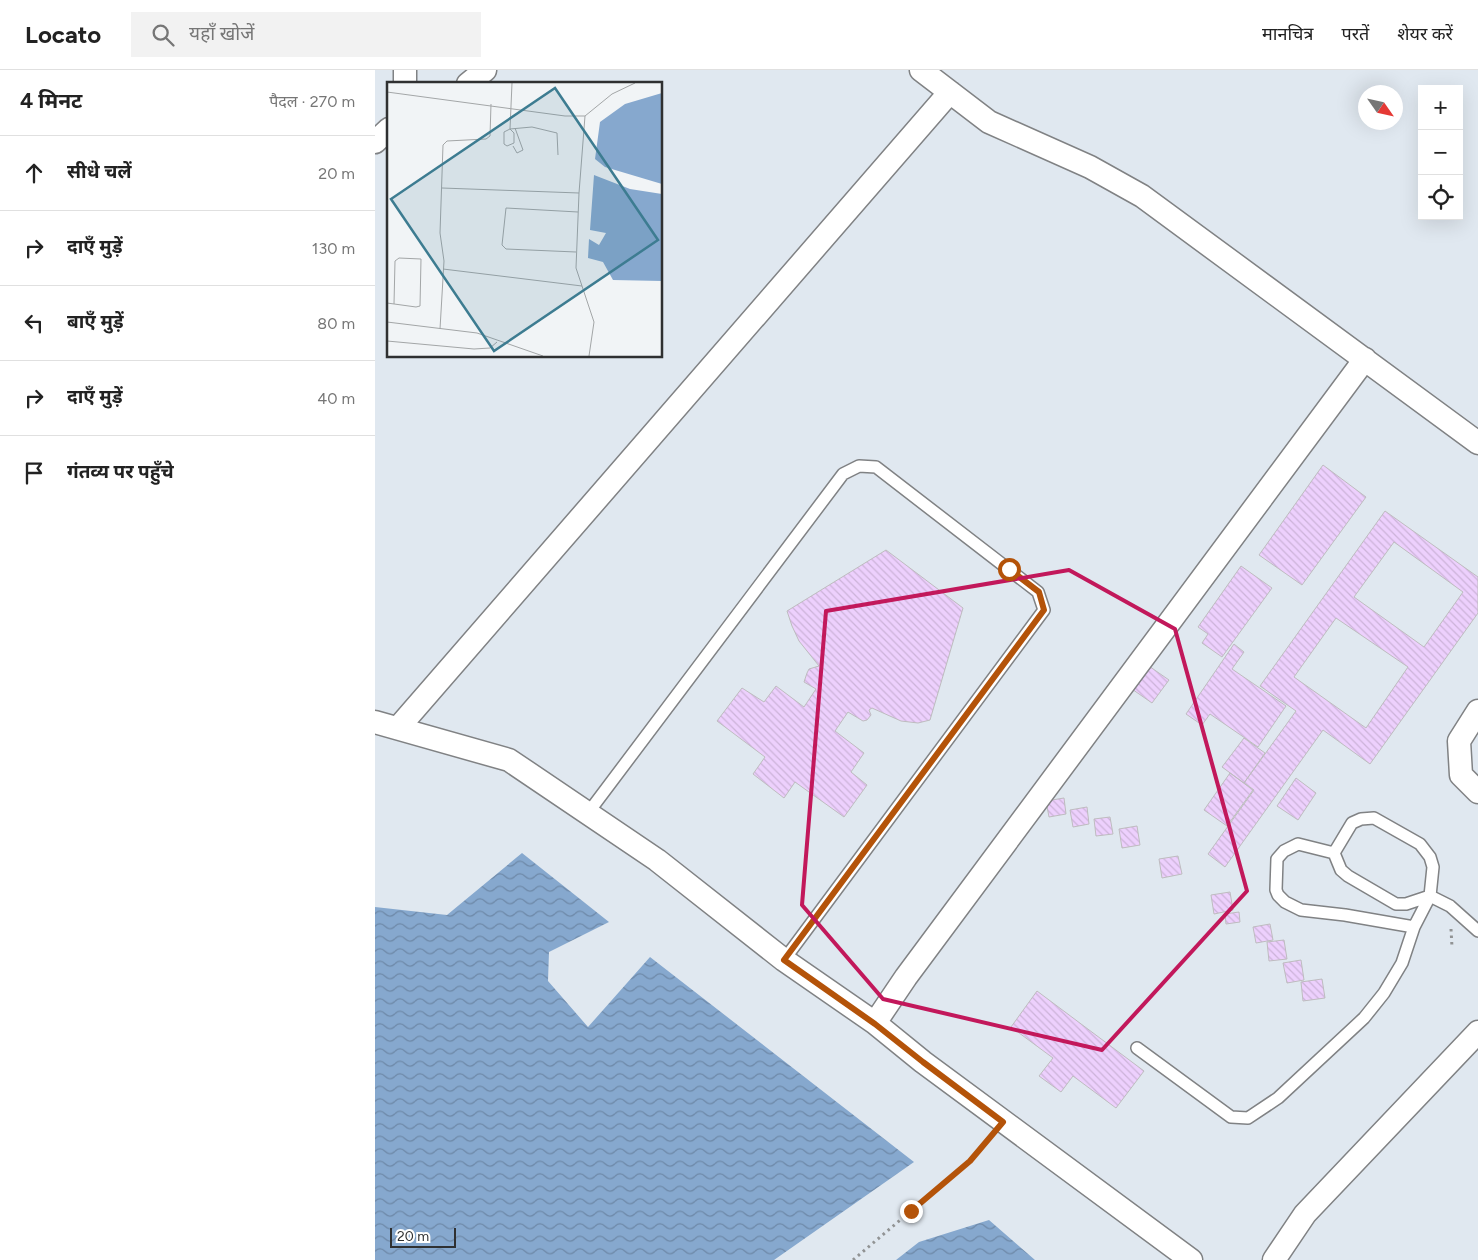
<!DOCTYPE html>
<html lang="hi">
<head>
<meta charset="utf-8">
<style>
	:root { --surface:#fff; --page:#f2f2f2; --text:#222; --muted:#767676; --line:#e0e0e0 }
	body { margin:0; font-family:Figtree,"Noto Sans Devanagari",sans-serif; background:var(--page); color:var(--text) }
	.controls { position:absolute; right:15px; top:15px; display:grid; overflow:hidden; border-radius:0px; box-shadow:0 5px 20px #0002 }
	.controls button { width:45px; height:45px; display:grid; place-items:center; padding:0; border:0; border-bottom:1px solid var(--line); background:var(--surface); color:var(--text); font:25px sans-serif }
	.compass { position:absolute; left:983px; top:15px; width:45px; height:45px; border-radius:50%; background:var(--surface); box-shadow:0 5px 20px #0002; rotate:124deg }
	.scale { position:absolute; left:15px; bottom:12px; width:66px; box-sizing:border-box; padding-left:5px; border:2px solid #2f3031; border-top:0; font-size:14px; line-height:18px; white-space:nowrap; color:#2f3031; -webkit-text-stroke:4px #fff; paint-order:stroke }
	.stop { position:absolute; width:15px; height:15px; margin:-11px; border:4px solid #b45309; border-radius:50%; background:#fff }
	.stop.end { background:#b45309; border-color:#fff; box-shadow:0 1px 5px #0008 }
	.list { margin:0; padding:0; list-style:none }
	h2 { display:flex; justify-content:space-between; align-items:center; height:65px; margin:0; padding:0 20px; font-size:21px }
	h2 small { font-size:16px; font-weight:400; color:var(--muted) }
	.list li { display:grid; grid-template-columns:32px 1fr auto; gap:15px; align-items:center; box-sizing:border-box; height:75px; padding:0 20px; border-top:1px solid var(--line) }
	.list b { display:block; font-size:19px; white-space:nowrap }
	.list em { font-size:16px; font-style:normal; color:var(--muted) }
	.icon { flex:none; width:28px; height:28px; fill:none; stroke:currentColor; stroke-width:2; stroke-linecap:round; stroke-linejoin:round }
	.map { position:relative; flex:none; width:1103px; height:1190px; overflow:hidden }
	header { display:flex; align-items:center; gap:30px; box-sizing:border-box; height:70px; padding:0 25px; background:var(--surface); border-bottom:1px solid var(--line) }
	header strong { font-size:24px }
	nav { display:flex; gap:28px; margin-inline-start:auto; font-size:18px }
	.search { width:350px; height:45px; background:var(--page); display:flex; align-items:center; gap:12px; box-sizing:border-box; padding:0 18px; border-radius:0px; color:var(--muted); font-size:19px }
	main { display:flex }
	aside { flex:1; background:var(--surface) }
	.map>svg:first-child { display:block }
	.built { fill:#e0e8f0; fill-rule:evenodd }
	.water { fill:url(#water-waves) }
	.building { fill:url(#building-back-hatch); stroke:#bebcbf; fill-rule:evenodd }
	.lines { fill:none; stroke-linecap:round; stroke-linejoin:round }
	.service-casing { stroke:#808284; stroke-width:14 }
	.minor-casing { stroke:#808284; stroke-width:25 }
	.path { stroke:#919394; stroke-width:3; stroke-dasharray:2.5 4; stroke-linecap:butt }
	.service { stroke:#fff; stroke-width:11 }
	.minor { stroke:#fff; stroke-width:22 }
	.route { stroke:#b45309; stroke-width:6 }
	.marked { fill:none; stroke:#c2185b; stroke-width:4; stroke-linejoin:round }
	.inset-road { fill:none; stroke:#a3a6a7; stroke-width:1 }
	.view { fill:#3d7c91; fill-opacity:0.15; stroke:#3d7c91; stroke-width:2.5 }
	.inset-edge { fill:none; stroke:#2f3031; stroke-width:2.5 }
</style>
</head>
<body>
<header>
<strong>Locato</strong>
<div class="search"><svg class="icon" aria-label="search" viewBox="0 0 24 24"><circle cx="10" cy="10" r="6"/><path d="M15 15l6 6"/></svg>यहाँ खोजें</div>
<nav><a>मानचित्र</a><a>परतें</a><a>शेयर करें</a></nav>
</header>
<main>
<aside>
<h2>4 मिनट<small>पैदल · 270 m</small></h2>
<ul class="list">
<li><svg class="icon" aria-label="ahead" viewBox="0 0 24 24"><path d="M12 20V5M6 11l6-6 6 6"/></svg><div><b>सीधे चलें</b></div><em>20 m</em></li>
<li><svg class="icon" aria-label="right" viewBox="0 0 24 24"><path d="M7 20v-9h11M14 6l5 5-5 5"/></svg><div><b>दाएँ मुड़ें</b></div><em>130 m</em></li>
<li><svg class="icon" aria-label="left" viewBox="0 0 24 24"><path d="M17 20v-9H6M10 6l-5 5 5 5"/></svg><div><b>बाएँ मुड़ें</b></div><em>80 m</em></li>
<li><svg class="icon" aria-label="right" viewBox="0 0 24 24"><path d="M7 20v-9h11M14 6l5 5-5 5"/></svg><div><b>दाएँ मुड़ें</b></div><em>40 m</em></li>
<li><svg class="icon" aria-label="arrive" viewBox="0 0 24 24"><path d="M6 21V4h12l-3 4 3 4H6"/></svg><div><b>गंतव्य पर पहुँचे</b></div></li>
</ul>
</aside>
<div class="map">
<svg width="1103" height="1190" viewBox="0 0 1103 1190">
	<defs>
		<pattern id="water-waves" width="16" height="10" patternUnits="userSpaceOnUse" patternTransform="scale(1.25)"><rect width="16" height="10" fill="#86a8ce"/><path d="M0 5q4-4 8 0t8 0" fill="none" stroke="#6e89a8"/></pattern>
		<pattern id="building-back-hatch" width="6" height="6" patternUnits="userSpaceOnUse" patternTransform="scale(1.25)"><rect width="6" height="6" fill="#edd0fd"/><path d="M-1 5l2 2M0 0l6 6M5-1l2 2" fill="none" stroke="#ccb3d9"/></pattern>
	</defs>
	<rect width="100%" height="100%" fill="#f1f4f6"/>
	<path class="built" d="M0,0H1103V1190H0ZM14,14H286V286H14ZM1047,19H1084V146H1047ZM991,22H1021V52H991Z"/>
	<path class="water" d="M147,783L234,852L174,882L173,911L213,957L275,887L539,1092L399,1190H0V837L72,845Z
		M614,1150L660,1190H521L544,1172Z"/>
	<path class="building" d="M948,395L991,427L927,515L884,485Z
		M1010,441L1103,507V543L995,694L948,660L850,797L833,784L879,720L869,713L921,641L885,616ZM1019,472L1088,522L1049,577L979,527ZM961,548L1033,597L991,658L919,607Z
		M511,480L588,538L555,650L543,653L526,651L497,638L494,640L496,645L492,650L488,651L473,642L460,661L489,683L476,702L492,715L469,747L420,712L409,728L378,704L390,687L342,651L367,618L389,632L401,616L429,637L441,619L429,612L432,603L434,599L444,596L424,571L417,556L412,541Z
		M866,496L897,518L847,587L827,573L833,564L823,557Z
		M859,574L869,582L857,599L911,636L883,677L835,644L827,655L811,644Z
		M771,594L794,610L777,633L754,617Z
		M869,668L890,683L869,713L847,697Z
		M855,703L878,720L852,756L829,740Z
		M921,708L941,723L923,750L902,736Z
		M689,728L691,744L674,747L671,731Z
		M712,737L714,754L698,757L695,740Z
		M735,747L738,764L721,766L719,749Z
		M762,756L765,775L747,778L744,759Z
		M803,786L807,804L787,808L784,789Z
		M855,822L858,840L839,844L836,825Z
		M864,842L865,852L851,854L850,844Z
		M895,854L898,870L881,873L878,857Z
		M909,870L912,889L894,891L892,872Z
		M926,890L929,910L912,913L908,893Z
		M947,909L950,928L928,931L926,912Z
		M662,921L769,1001L741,1038L698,1006L686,1022L664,1006L678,988L636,957Z"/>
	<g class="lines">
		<defs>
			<path id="service" d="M213,743L468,404L484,396L501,397L663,522L669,540L409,890
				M959,783L923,774L909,781L902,789L901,820L903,825L910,832L926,840L970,845L1039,857
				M762,978L856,1047L873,1048L903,1028L989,948L1009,923L1027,893L1039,857L1055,826L1058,797L1055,787L1045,774L999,748L986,749L977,753L959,783L966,800L973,806L1021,834H1031L1055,826L1075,836L1103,861"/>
			<path id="minor" d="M30,0V14
				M546,0L614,52L715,97L767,126L1103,373
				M93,14L110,0
				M0,72L14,59
				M1103,641L1084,671L1086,705L1103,722
				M0,652L134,690L282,790L409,890L500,953
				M23,658L575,22
				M816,1190L548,992L500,953L531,907L990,289
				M899,1190L930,1144L1103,962"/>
		</defs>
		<use href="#service" class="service-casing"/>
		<use href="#minor" class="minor-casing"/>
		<path class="path" d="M1076,859L1077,877
			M478,1190L595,1091L615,1067"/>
		<use href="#service" class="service"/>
		<use href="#minor" class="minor"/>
	</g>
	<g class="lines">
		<path class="route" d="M536,1141L595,1091L628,1052L548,992L500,954L409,890L669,540L664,522L634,499"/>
	</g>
	<path class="marked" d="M694,500L800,559L872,821L727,980L508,929L427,835L451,541Z"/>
	<g transform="translate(12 12)">
		<rect width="275" height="275" fill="#f1f4f6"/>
		<path d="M275,11V102L218,85L208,77L213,40L238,22ZM207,93L243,107L275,112V199L226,198L216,180L201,176L202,157L212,163L219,151L203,148Z" fill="#86a8ce"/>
		<path class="inset-road" d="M125,1L123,47L117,50V62L120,64L127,61V51L123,47L145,45L170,51L171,73M0,10L178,34H198L225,12L248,1M126,64L130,71L136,68L128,46M55,106L192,111L198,34M192,111L189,186L207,240L202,274M189,170L119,167L115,163L119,126L191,130M56,187L195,204M0,221L29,225L33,224L34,177L12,176L8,179L7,222M0,240L90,251L156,274M53,247L57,179L53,151L56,63L60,59L99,57L103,54L104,22M0,259L87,267L103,266L110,260"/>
		<path class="view" d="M168,6L271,158L107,269L4,117Z"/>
		<rect width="275" height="275" class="inset-edge"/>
	</g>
</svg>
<div class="controls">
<button>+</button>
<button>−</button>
<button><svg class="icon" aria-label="locate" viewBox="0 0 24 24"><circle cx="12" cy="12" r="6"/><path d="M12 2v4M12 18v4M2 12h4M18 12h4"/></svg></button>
</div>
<svg class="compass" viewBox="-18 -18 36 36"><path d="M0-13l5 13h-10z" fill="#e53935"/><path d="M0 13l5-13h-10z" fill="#767676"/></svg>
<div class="scale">20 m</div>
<div class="stop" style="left:634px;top:499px"></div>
<div class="stop end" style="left:536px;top:1141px"></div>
</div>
</main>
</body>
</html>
